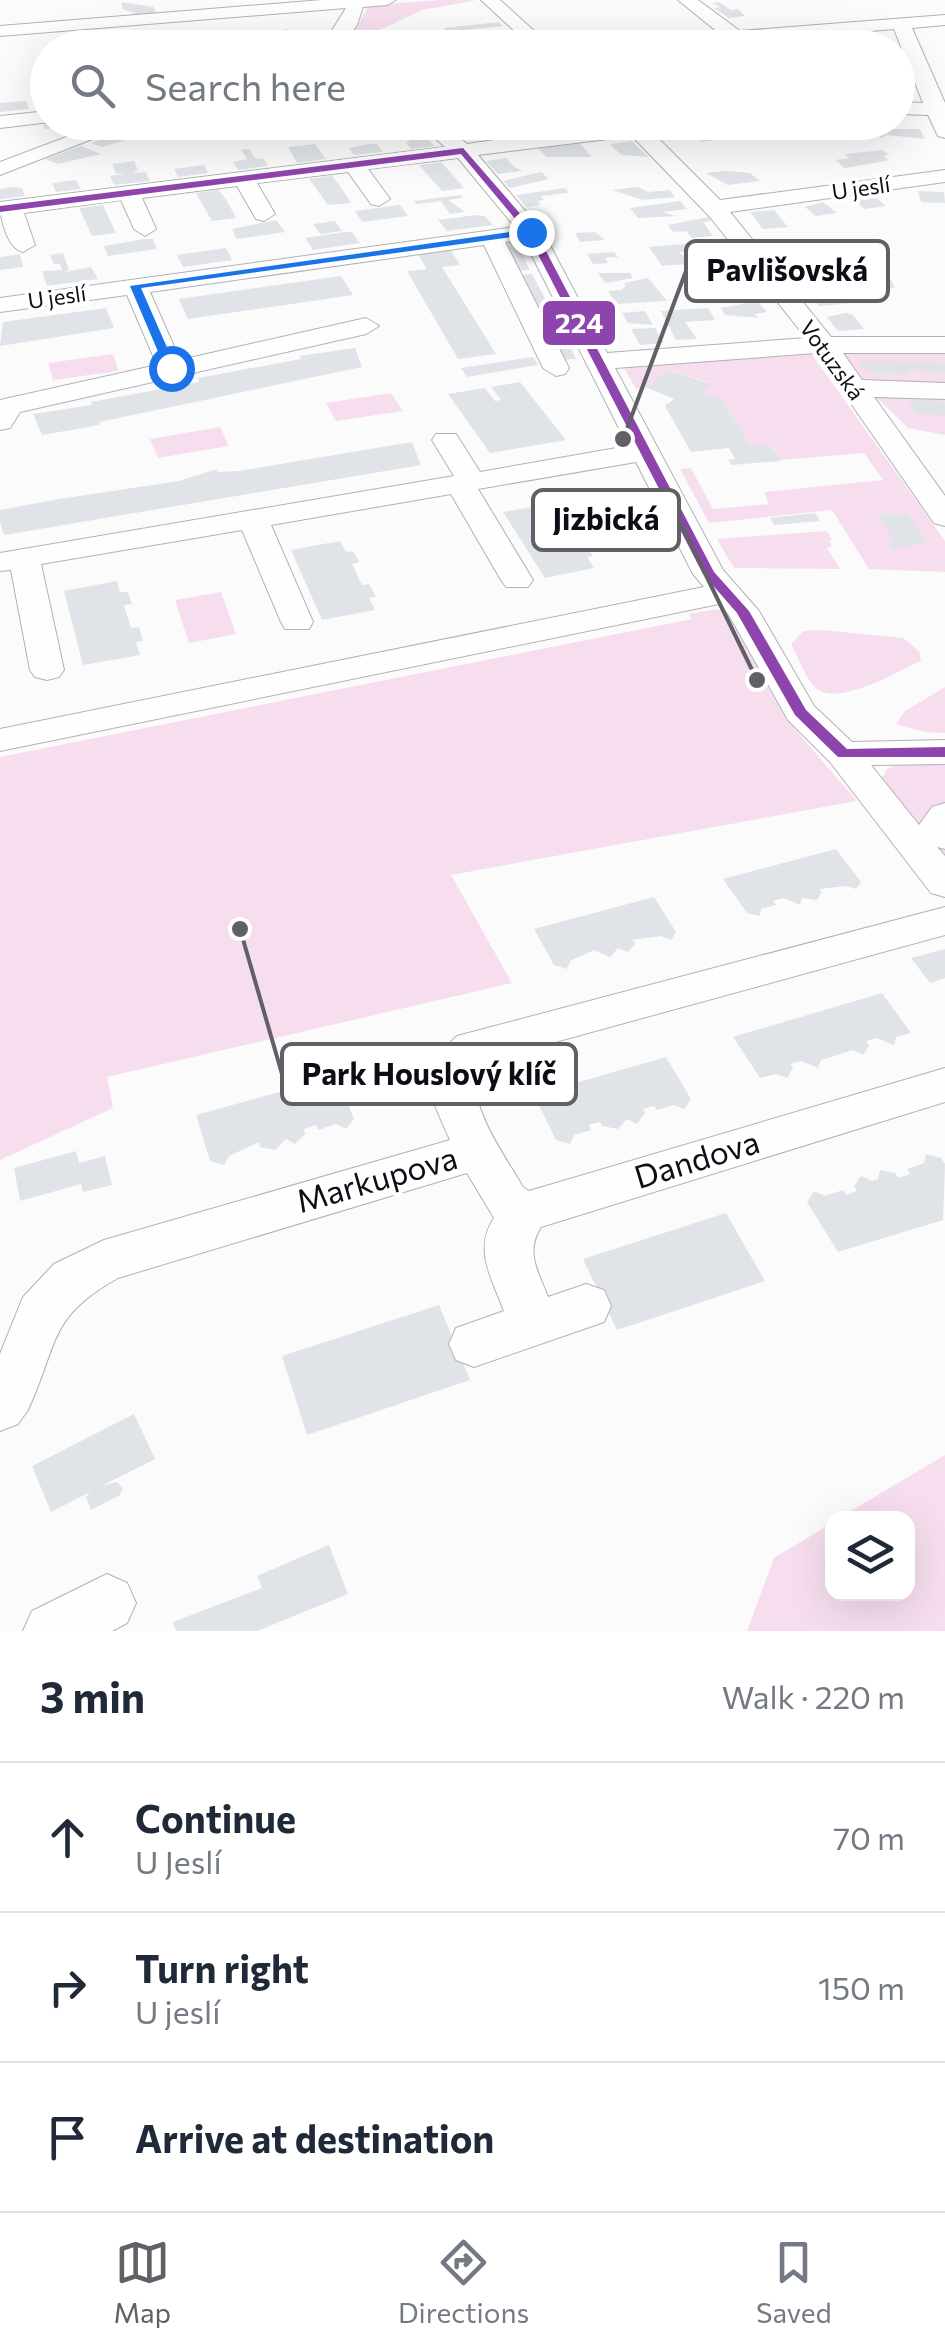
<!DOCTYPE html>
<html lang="en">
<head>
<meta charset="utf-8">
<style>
	:root { --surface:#fff; --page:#f6f6f7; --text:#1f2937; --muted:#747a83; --line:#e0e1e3; --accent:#606066 }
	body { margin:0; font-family:Commissioner,sans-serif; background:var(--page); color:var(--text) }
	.controls { position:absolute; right:30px; bottom:30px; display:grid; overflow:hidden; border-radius:20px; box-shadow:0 10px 40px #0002 }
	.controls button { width:90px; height:90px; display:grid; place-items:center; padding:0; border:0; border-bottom:2px solid var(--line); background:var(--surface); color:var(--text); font:50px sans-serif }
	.stop { position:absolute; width:30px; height:30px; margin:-22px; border:8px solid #1a73e8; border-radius:50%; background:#fff }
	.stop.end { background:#1a73e8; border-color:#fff; box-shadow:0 2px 10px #0008 }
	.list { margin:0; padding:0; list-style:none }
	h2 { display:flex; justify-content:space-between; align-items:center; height:130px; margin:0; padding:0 40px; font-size:42px }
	h2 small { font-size:32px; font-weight:400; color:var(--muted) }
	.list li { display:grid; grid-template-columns:65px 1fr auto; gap:30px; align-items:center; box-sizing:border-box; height:150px; padding:0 40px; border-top:2px solid var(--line) }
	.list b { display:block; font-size:38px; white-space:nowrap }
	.list p { margin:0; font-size:32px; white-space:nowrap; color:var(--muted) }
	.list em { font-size:32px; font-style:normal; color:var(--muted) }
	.icon { flex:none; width:55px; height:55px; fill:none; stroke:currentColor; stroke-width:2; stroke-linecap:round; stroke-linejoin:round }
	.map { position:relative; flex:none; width:945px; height:1631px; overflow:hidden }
	.search { position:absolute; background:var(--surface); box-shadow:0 10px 40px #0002; left:30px; right:30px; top:30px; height:110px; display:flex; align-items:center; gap:25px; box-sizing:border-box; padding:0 35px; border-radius:55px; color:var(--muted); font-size:38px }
	.sheet { height:580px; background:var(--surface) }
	nav { display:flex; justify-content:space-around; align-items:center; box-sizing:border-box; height:140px; border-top:2px solid var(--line); background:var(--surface); font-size:28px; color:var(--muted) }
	nav a { display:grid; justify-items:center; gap:5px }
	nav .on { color:var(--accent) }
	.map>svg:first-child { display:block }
	.green { fill:#f6deee }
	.building { fill:#e0e3e7 }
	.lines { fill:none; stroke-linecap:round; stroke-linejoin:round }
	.minor-casing { stroke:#b2b2b6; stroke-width:2 }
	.minor { fill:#fefefe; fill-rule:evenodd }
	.bus-1-casing { stroke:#fff; stroke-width:7 }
	.bus-1 { fill:#8e44ad; fill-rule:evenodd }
	.route { fill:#1a73e8 }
	.labels { text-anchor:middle; stroke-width:8; stroke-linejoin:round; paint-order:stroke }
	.far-street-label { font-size:22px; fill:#0d0d15; stroke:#fff }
	.near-street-label { font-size:32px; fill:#0d0d15; stroke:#fff }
	.leader { fill:none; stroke:#606066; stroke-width:4 }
	.callout-dot { fill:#606066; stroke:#fff; stroke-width:4 }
	.callout { fill:#fff; stroke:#606066; stroke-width:4 }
	.callout-label { font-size:30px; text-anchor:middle; font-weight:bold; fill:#0d0d15 }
	.line-badge { stroke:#fff; stroke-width:4 }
	.badge-label { font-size:28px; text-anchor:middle; font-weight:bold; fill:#fff }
</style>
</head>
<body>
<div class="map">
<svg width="945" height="1631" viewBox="0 0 945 1631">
	<rect width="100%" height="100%" fill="#fbfbfb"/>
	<path class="green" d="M439,0H477L422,10L346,46L369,5Z
		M810,352L945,541V572L869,569L832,510L709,523L680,469L691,468L713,509L769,504L764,492L883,480L864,453L781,460L770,444L750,446L722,399L701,393L711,383L668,370L648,388L636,389L622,364Z
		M113,354L119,371L53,380L48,363Z
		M841,354H945V387L863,384Z
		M871,392L945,395V435L908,428Z
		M391,393L403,411L336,421L326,403Z
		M220,427L229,446L158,458L150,439Z
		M827,531L832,540L829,541L832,546L827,548L840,569L734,568L717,539Z
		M221,592L236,634L189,643L175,600Z
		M717,609L727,613L786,719L857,801L451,875L512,983L107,1077L113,1108L0,1160V757L692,619L689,614Z
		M821,630L903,638L919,651L921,661C897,671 834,711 813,685C804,674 798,657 791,644L803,631Z
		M945,687V733L925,732L896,724L905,711Z
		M903,762H945V808L934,841L945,850V864L881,780L887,769Z
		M945,1455V1631H747L774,1558L832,1523V1594H908V1518H839Z"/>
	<path class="building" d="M121,2L154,7L156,13L136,14L123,9Z
		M719,2L731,10L738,9L745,16L729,18L714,8L721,7L712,3Z
		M499,22L503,26L447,32L444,28Z
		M286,29L293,30L298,39L275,41L270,32Z
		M373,33L384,34L380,37L391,42L367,48L353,45Z
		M898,74L909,75L915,91L898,88Z
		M26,101L29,109L0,112V103Z
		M43,122H74L77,129L56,132L55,128L45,129Z
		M146,122H172L188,131L162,132L151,127L136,133L127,130Z
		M559,122H580L585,127L543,135L538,130L563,126Z
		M746,122H797V125L743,133L733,125Z
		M716,129L727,138L702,142L690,132Z
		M870,129H920L925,139L887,135L881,138Z
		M118,133L132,138L102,147L91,143Z
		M426,136L434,146L411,149L406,142H410L407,139Z
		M632,141L640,149L649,157L621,155L610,144Z
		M579,143L592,157H546L538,148Z
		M315,144L326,159L297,163L288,147Z
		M369,144H377L383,152L354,155L349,148Z
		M81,146L101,154L58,164L45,159Z
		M249,149L256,159L263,158L268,166L238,170L233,162L247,159L241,150Z
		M883,150L889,155L883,156L889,160L869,164L845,168L835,160L849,158L845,154Z
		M506,158L513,166L522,171L498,174L486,161Z
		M134,161L138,170L132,173L146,172L150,181L114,185L110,176L124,174L116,173L112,164Z
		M441,162L450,172L464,188L442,191L419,165Z
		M204,165L208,173L178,177L174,169Z
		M725,171L750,173L760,181L728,185L706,173Z
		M541,172L549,179L510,188L503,181Z
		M332,176L340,186L351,203L328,205L309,179Z
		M76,180L81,189L56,192L52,183Z
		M12,187L22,188L25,196L0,199V189Z
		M638,187L648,192L670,190L675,197L643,200L612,190Z
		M565,188L569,193L541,196L544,200L538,201L541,205L526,207L516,195Z
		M219,190L227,201L236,218L212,221L196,193Z
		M918,191L944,192L945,203L921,202Z
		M460,195L463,198L448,200L465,212L450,214L441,201L417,204L414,201Z
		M869,195L875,197L886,206L865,209L854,200Z
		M680,201L687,209L662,212L676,216L638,218L630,208Z
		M823,202L837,213L816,216L805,207Z
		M103,205L116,233L92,236L79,208Z
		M400,205L408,216L362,222L355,211Z
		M774,210L788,227L763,229L750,212Z
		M477,215L485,216L493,225L447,231L438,220Z
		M708,217L712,221L703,222L713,236L692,238L686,231L673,232L668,225Z
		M271,221H277L285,232L237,239L232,229Z
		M335,221L342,231L320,234L313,224Z
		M345,232H352L360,243L313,250L305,238Z
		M595,232L605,240L580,242L575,233Z
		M144,239H153L157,249L108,256L104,246Z
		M516,242L530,270L515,271L501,243Z
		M708,242L714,251L678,252L689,260L686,264L662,266L649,247Z
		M226,248L232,260L183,267L177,255Z
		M450,249L460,265L442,267L496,354L458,359L407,271L427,269L417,253Z
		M614,252L618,257L605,258L608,263L593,264L587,254Z
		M63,253L69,270L64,272L91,267L98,279L47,286L42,271L62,270L60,264H54L50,255Z
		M20,254L23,267L0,270V257Z
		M598,273H630L633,278L605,283Z
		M532,274L551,310L535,311L517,275Z
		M859,275L871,276L876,282L891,280L895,288L843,290L835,279Z
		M341,276L353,295L188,319L179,299Z
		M648,278L667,301L616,304L608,291L621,290L626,286L624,283Z
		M835,289L842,297L858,296L863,302L819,306L811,294Z
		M757,301L767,312L755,314L758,318L725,315L721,308Z
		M106,308L114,328L0,346L3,322Z
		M708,308L715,320L685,322L697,339L676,340L661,311Z
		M645,311L653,325L628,323L622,313Z
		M553,313L576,359L559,360L537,314Z
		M846,313L853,315L864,329L838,331L827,317Z
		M655,328L664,343L640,345L631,329Z
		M355,348L362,367L99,422L100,425L42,435L33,414L92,405L91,402L199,382L198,378L301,359L299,356Z
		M533,357L538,365L467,377L461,368Z
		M859,361L945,362V374L917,369L908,371L909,375L870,373V369H860Z
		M667,370L712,384L701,393L722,399L750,446L770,444L781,461L731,465L728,460L735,459L729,448L691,452L665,406L674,399L648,388Z
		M520,382L566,440L490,453L448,394L485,388L495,401L501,400L491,387Z
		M909,400L945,402V415L915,414Z
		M412,442L421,465L4,535L0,522V510L59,499L179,481L217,469L218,472L239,471Z
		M550,504L571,524L564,525L578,545L585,544L593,556L587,557L594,568L545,578L503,512Z
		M815,513L820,521L774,525L770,518Z
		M877,514H908L926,543L893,549L888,541L894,540Z
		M340,541L346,552L353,551L359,562L352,564L362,585L369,584L376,597L369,598L375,610L322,620L291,550Z
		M117,581L120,592H128L132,604L124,605L131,628L139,627L143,641L136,642L140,655L83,665L64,591Z
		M836,849L861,882L856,889L847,886L819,889L822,892L817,900L802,898L800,905L784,898L773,901L776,905L761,909L760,916L747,913L723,879Z
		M654,897L676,932L671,940L661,936L632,940L635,944L628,952L618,948L610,957L594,950L570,961L567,969L554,965L534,929Z
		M945,949V978L930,983L911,958Z
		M882,993L911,1033L896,1037L894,1045L877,1038L866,1041L869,1045L863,1055L853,1050L821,1060L818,1068L801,1061L790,1064L793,1068L787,1078L776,1074L760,1078L733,1037Z
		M666,1057L691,1099L684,1109L674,1105L657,1110L654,1106L643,1109L645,1113L637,1124L627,1119L618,1129L602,1126L600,1122L589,1125L591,1130L574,1135L570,1144L556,1140L534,1095Z
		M337,1076L354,1119L346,1129L336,1124L318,1130L316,1125L304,1129L305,1134L295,1144L286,1139L275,1150L260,1147L259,1142L229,1156L224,1165L210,1161L196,1115Z
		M76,1151L79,1163L105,1156L112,1185L83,1192L81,1184L20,1201L14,1168Z
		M926,1154L941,1158L945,1164L943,1220L838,1252L807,1202L814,1191L825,1196L843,1190L846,1195L857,1191L854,1186L861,1176L872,1181L878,1179L880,1170L895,1173L899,1178L910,1174L907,1169L924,1163Z
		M726,1213L765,1281L617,1330L583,1259Z
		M439,1305L470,1380L307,1435L282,1356Z
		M134,1414L155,1459L101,1486L117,1482L123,1488L120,1495L91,1510L86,1497L90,1492L51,1512L32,1466Z
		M329,1545L348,1594L257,1631H176L173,1622L262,1588L257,1576Z"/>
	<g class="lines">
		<defs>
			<path id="minor" d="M322,0H396L387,5L363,7L357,25L340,48H321L346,8L0,36V26Z
				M481,0H500L553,48H533Z
				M678,0H698L740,31L945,15V25L912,28L945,103V138L938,136L928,115L898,114V102L923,103L894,29L752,41V48L732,43L634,48L643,42L720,34Z
				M48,111L50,122L0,128V116Z
				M106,122H136L0,175V162Z
				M417,122H440L467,144L619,122H703L693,128L653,133L720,200L945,170V182L730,212L831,337H945V353H843L862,380L945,383V399L874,397L945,496V526L934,523L816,353L615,368L723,570L759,611L814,706L852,742L945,740V764L871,765L919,825L932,807L945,803V849L937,847L945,856V897L931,893L830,762L788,720L729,615L719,604L0,751V729L704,587L693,574L636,462L478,489L533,580L528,587H506L501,580L451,494L271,525L313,622L309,629H285L281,622L242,530L41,564L64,670L59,677L47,680L35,677L30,670L11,570L0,571V553L454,476L432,440L436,434H456L480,472L628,446L524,240L505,242L569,368L565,374L556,376L543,368L484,245L150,292L180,360L366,318L379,326L366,334L20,412L10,428L0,430V400L157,365L127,295L0,312V298L515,227L458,158L368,169L390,199L379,206L371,204L348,172L257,183L275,214L264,221L256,219L237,186L142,198L156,229L145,236L134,229L121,200L24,213L35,245L23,252C6,248 0,216 0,202L445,147ZM632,136L710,217L806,338L607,353L543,232L478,155Z
				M945,907V935L486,1061L474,1073C473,1113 503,1153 523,1187L529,1191L945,1068V1102L541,1227C525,1252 538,1271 548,1297L586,1284L604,1290L611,1306L604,1322L474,1367L456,1360L449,1344L456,1328L504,1311C492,1279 473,1249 494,1218L467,1173L118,1278C47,1318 59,1343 28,1410L18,1424L0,1431V1354L23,1297L54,1264L104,1240L450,1140C430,1094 415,1075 457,1036Z
				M107,1574L127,1583L136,1603L127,1623L112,1631H23L32,1611Z"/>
		</defs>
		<use href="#minor" class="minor-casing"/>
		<use href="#minor" class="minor"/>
		<defs>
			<path id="bus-1" d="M463,148L536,232L714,572L749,611L806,710L847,749L945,747V757H838L795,715L737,613L703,574L527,233L461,154L0,212V206Z"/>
		</defs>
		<use href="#bus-1" class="bus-1-casing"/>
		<use href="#bus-1" class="bus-1"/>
	</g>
	<path class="route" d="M531,229L534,234L141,288L176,368L171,372L165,368L130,286Z"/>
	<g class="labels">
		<g class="far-street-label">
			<text transform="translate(861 188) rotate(-8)" y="8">U jeslí</text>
			<text transform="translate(57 297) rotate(-8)" y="8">U jeslí</text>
			<text transform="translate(832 360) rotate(54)" y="8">Votuzská</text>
		</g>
		<g class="near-street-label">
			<text transform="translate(697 1160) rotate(-17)" y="11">Dandova</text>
			<text transform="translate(377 1180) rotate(-16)" y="11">Markupova</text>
		</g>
	</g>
	<path class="leader" d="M623 439L686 271M757 680L679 520M240 929L282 1074"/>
	<g class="callout-dot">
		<circle cx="623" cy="439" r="10"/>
		<circle cx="757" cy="680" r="10"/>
		<circle cx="240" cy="929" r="10"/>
	</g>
	<g class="callout">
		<rect x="686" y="241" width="202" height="60" rx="10"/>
		<rect x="533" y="490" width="146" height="60" rx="10"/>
		<rect x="282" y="1044" width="294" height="60" rx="10"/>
	</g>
	<g class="callout-label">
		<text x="787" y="281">Pavlišovská</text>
		<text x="606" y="530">Jizbická</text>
		<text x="429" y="1085">Park Houslový klíč</text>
	</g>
	<rect class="line-badge" x="541" y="299" width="76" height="48" rx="10" fill="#8e44ad"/>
	<g class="badge-label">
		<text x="579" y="333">224</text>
	</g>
</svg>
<div class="controls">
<button><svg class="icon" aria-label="layers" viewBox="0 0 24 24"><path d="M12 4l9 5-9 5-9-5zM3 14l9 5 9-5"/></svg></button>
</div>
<div class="stop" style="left:171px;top:368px"></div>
<div class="stop end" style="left:531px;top:232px"></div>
<div class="search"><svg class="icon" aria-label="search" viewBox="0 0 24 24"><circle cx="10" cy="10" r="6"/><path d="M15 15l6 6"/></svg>Search here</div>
</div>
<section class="sheet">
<h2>3 min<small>Walk · 220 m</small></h2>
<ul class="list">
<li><svg class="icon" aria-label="ahead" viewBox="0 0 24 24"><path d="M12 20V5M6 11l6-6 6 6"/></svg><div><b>Continue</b><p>U Jeslí</p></div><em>70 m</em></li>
<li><svg class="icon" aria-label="right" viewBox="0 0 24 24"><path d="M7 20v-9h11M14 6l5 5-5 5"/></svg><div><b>Turn right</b><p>U jeslí</p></div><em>150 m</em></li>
<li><svg class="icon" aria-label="arrive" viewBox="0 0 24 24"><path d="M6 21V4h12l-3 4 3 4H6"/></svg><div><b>Arrive at destination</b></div></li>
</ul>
</section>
<nav>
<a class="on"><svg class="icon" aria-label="map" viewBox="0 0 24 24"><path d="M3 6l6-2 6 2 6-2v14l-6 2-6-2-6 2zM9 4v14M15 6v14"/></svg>Map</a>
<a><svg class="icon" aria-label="directions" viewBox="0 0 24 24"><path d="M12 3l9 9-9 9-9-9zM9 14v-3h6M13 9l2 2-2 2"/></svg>Directions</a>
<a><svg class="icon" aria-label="saved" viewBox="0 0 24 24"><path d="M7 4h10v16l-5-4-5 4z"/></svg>Saved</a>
</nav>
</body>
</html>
